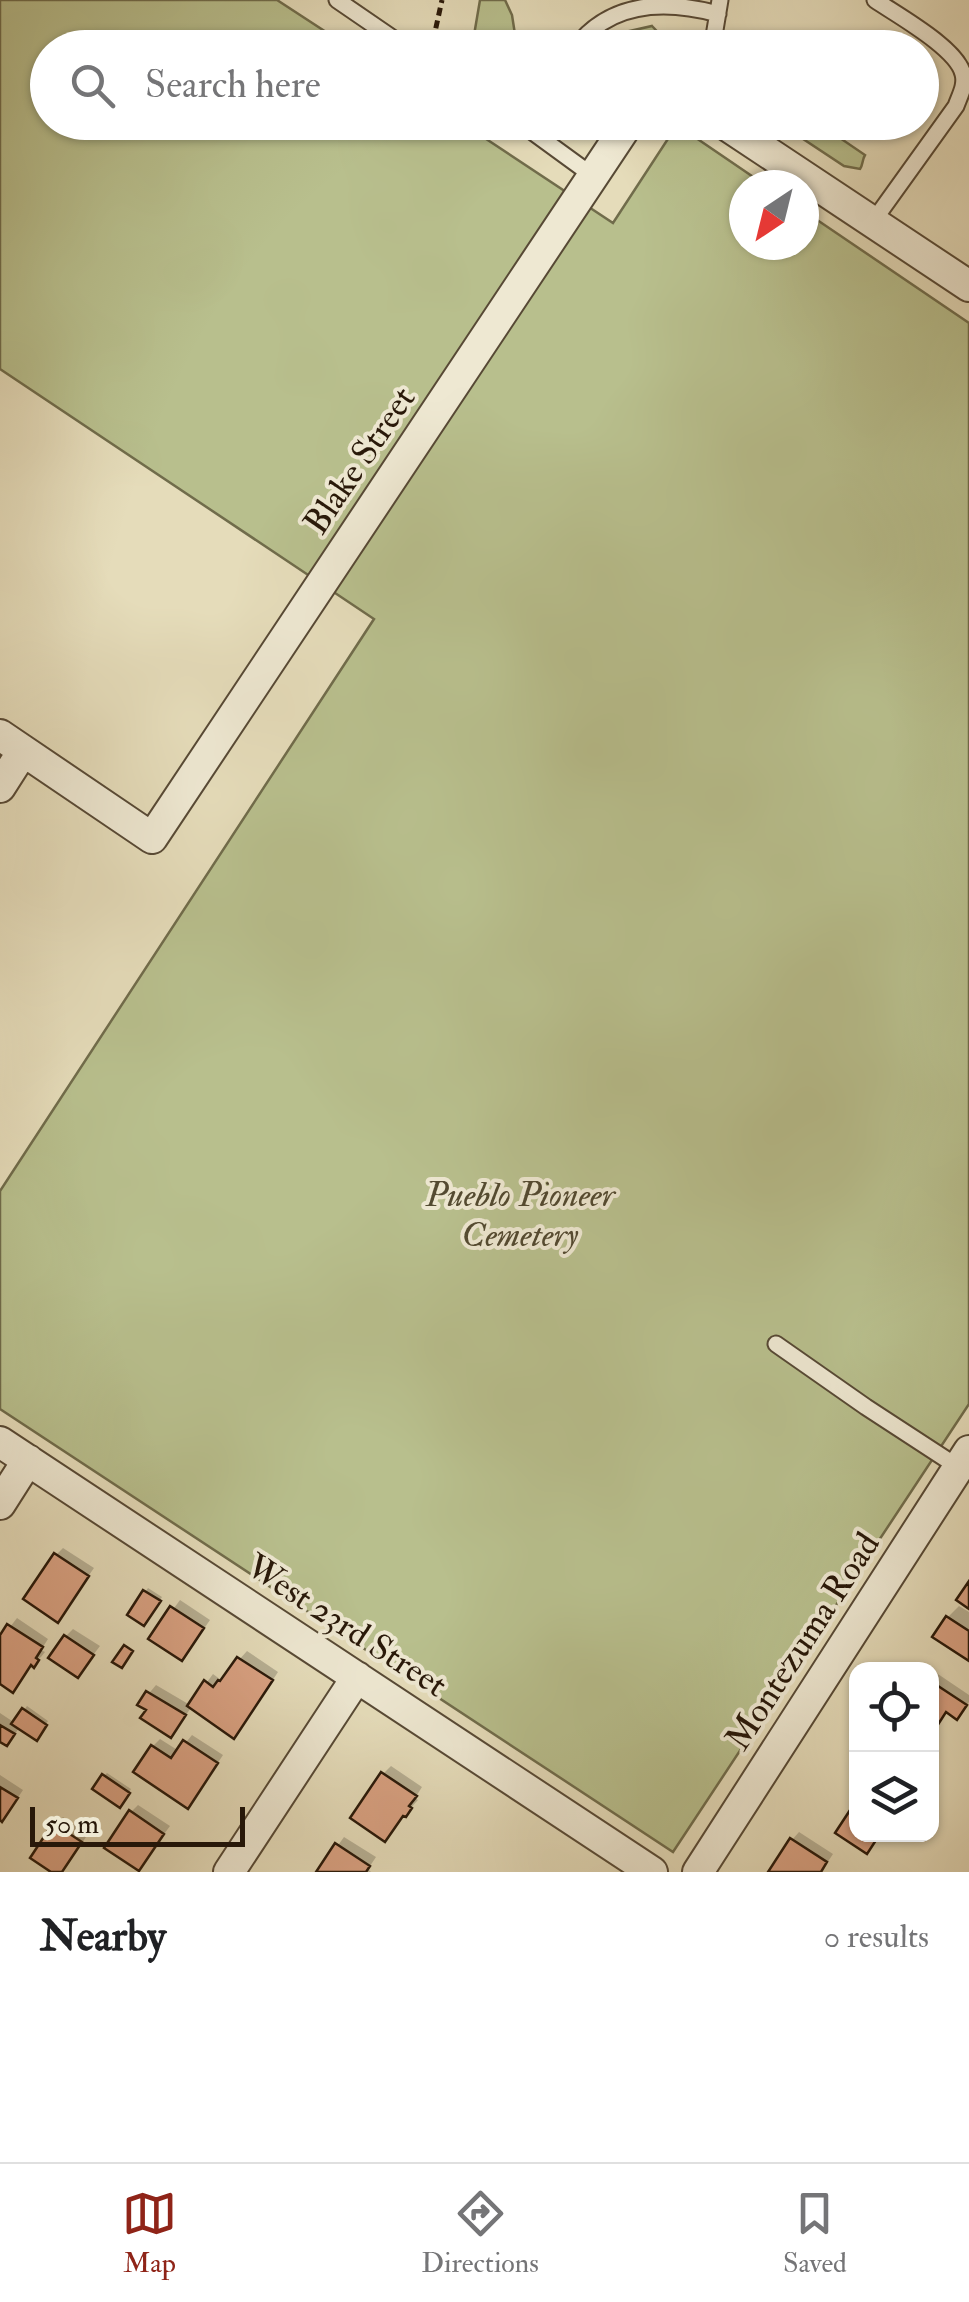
<!DOCTYPE html>
<html lang="en">
<head>
<meta charset="utf-8">
<style>
	:root { --surface:#fff; --page:#f2f2f2; --text:#202124; --muted:#757577; --line:#e0e0e0; --accent:#8f2418 }
	body { margin:0; font-family:"IM FELL Double Pica",serif; background:var(--page); color:var(--text) }
	.controls { position:absolute; right:30px; bottom:30px; display:grid; overflow:hidden; border-radius:20px; box-shadow:0 2px 8px #0004 }
	.controls button { width:90px; height:90px; display:grid; place-items:center; padding:0; border:0; border-bottom:2px solid var(--line); background:var(--surface); color:var(--text); font:50px sans-serif }
	.compass { position:absolute; left:729px; top:170px; width:90px; height:90px; border-radius:50%; background:var(--surface); box-shadow:0 2px 8px #0004; rotate:215deg }
	.scale { position:absolute; left:30px; bottom:25px; width:215px; box-sizing:border-box; padding-left:10px; border:5px solid #281809; border-top:0; font-size:28px; line-height:35px; white-space:nowrap; color:#281809; -webkit-text-stroke:8px #eee8d2; paint-order:stroke }
	.list { margin:0; padding:0; list-style:none }
	h2 { display:flex; justify-content:space-between; align-items:center; height:130px; margin:0; padding:0 40px; font-size:42px }
	h2 small { font-size:32px; font-weight:400; color:var(--muted) }
	.icon { flex:none; width:55px; height:55px; fill:none; stroke:currentColor; stroke-width:2; stroke-linecap:round; stroke-linejoin:round }
	.map { position:relative; flex:none; width:969px; height:1872px; overflow:hidden }
	.search { position:absolute; background:var(--surface); box-shadow:0 2px 8px #0004; left:30px; right:30px; top:30px; height:110px; display:flex; align-items:center; gap:25px; box-sizing:border-box; padding:0 35px; border-radius:55px; color:var(--muted); font-size:38px }
	.sheet { height:290px; background:var(--surface) }
	nav { display:flex; justify-content:space-around; align-items:center; box-sizing:border-box; height:140px; border-top:2px solid var(--line); background:var(--surface); font-size:28px; color:var(--muted) }
	nav a { display:grid; justify-items:center; gap:5px }
	nav .on { color:var(--accent) }
	.map>svg:first-child { display:block }
	.green { fill:#b8bf8d; stroke:#706c4b; stroke-width:2.5 }
	.shadow { fill:#0003 }
	.building { fill:#daa283; stroke:#281809; stroke-width:2.5 }
	.lines { fill:none; stroke-linecap:round; stroke-linejoin:round }
	.service-casing { stroke:#574935; stroke-width:19 }
	.minor-casing { stroke:#574935; stroke-width:34 }
	.path { stroke:#281809; stroke-width:5; stroke-dasharray:8 5; stroke-linecap:butt }
	.service { stroke:#eee8d2; stroke-width:15 }
	.minor { stroke:#eee8d2; stroke-width:30 }
	.labels { text-anchor:middle; stroke-width:8; stroke-linejoin:round; paint-order:stroke }
	.street-label { font-size:35px; fill:#281809; stroke:#eee8d2 }
	.park-label { font-size:35px; font-style:italic; fill:#534a31; stroke:#eee8d2 }
</style>
</head>
<body>
<div class="map">
<svg width="969" height="1872" viewBox="0 0 969 1872">
	<rect width="100%" height="100%" fill="#e5dcba"/>
	<filter id="stains"><feTurbulence type="fractalNoise" baseFrequency=".002" numOctaves="4"/><feColorMatrix values="0 0 0 0 .2 0 0 0 0 .09 0 0 0 0 .02 0 0 0 .5 -.17"/></filter>
	<radialGradient id="worn" r=".72"><stop offset=".6" stop-color="#630" stop-opacity="0"/><stop offset="1" stop-color="#630" stop-opacity=".3"/></radialGradient>
	<path class="green" d="M0,0H277L349,47L48,48V122L462,123L613,223L677,125L765,185H744V245H804V211L969,323V1404L673,1852L0,1409V1191L374,619L0,369Z
		M480,0H505L512,15L517,47H472Z
		M652,26L672,47H598L621,33Z
		M779,123H818L865,155C862,160 863,165 860,169L844,166Z"/>
	<path class="shadow" d="M63,1548L94,1568L58,1619L56,1555Z
		M148,1588L162,1597L147,1620L130,1614Z
		M180,1600L210,1620L189,1650L152,1638Z
		M959,1606L969,1612V1658L948,1617Z
		M17,1618L48,1639L41,1650L45,1652L41,1657L32,1663L13,1690L0,1681V1640Z
		M73,1629L100,1646L78,1675L66,1636Z
		M247,1651L278,1672L241,1728L192,1706L178,1727L140,1704L156,1685L190,1705L213,1674L221,1680Z
		M932,1670L969,1695V1702L964,1709L947,1710L932,1734Z
		M27,1706L48,1721L40,1734L20,1726L14,1736L0,1739V1713L15,1723Z
		M192,1735L223,1755L195,1798L153,1746L160,1739L179,1751Z
		M391,1766L422,1787L415,1798L418,1800L405,1814L383,1774Z
		M107,1773L131,1789L123,1802L104,1776Z
		M0,1775L23,1790L9,1811L0,1817Z
		M138,1805L170,1826L139,1868L131,1812Z
		M63,1817L88,1834L66,1867L61,1872H55V1825Z
		M799,1832L833,1854L821,1872H771L792,1840Z
		M344,1837L376,1857L368,1869L371,1872H319Z"/>
	<path class="building" d="M54,1553L89,1576L58,1623L23,1599Z
		M969,1581V1609L956,1600Z
		M143,1590L161,1601L144,1626L127,1615Z
		M170,1606L204,1628L182,1661L148,1639Z
		M946,1616L969,1631V1661L932,1637Z
		M7,1624L43,1647L36,1658L39,1660L34,1668L31,1665L13,1693L0,1684V1635Z
		M64,1635L94,1655L78,1678L48,1658Z
		M124,1645L133,1651L122,1668L112,1662Z
		M237,1657L273,1680L234,1739L187,1706L204,1680L213,1687L218,1680L220,1681Z
		M932,1682L967,1705L957,1720L946,1712L932,1734Z
		M146,1691L186,1715L171,1738L140,1718L146,1710L137,1705Z
		M22,1708L47,1725L37,1741L11,1724Z
		M0,1725L15,1734L7,1746L0,1742Z
		M183,1740L218,1763L188,1809L133,1772L151,1745L171,1758Z
		M381,1772L417,1796L409,1806L412,1808L406,1817L403,1816L385,1842L350,1818Z
		M102,1774L130,1793L120,1808L92,1789Z
		M0,1787L18,1798L2,1822L0,1820Z
		M856,1801V1834H880L867,1854L835,1833Z
		M129,1810L164,1834L139,1871L104,1848Z
		M53,1823L82,1842L62,1872H51L30,1858Z
		M790,1838L827,1862L821,1872H768Z
		M335,1843L370,1866L366,1872H316Z"/>
	<g class="lines">
		<defs>
			<path id="service" d="M337,0L407,48
				M575,48C610,1 666,0 718,14
				M712,48L720,0
				M519,122L593,176
				M872,223L956,106C960,95 966,85 963,74C957,48 897,15 875,0
				M776,1344L866,1407L958,1467"/>
			<path id="minor" d="M722,122L969,286
				M0,735L152,838L629,122
				M0,787L23,751
				M0,1442L652,1872
				M0,1504L28,1460
				M229,1872L357,1677
				M698,1872L969,1451"/>
		</defs>
		<use href="#service" class="service-casing"/>
		<use href="#minor" class="minor-casing"/>
		<path class="path" d="M433,41L442,0"/>
		<use href="#service" class="service"/>
		<use href="#minor" class="minor"/>
	</g>
	<g class="labels">
		<g class="street-label">
			<text transform="translate(359 460) rotate(-56)" y="12">Blake Street</text>
			<text transform="translate(347 1625) rotate(33)" y="12">West 23rd Street</text>
			<text transform="translate(802 1641) rotate(-57)" y="12">Montezuma Road</text>
		</g>
		<g class="park-label">
			<text x="520" y="1206">Pueblo Pioneer<tspan x="520" dy="40">Cemetery</tspan></text>
		</g>
	</g>
	<rect width="100%" height="100%" filter="url(#stains)"/>
	<rect width="100%" height="100%" fill="url(#worn)"/>
</svg>
<div class="controls">
<button><svg class="icon" aria-label="locate" viewBox="0 0 24 24"><circle cx="12" cy="12" r="6"/><path d="M12 2v4M12 18v4M2 12h4M18 12h4"/></svg></button>
<button><svg class="icon" aria-label="layers" viewBox="0 0 24 24"><path d="M12 4l9 5-9 5-9-5zM3 14l9 5 9-5"/></svg></button>
</div>
<svg class="compass" viewBox="-18 -18 36 36"><path d="M0-13l5 13h-10z" fill="#e53935"/><path d="M0 13l5-13h-10z" fill="#757577"/></svg>
<div class="scale">50 m</div>
<div class="search"><svg class="icon" aria-label="search" viewBox="0 0 24 24"><circle cx="10" cy="10" r="6"/><path d="M15 15l6 6"/></svg>Search here</div>
</div>
<section class="sheet">
<h2>Nearby<small>0 results</small></h2>
<ul class="list">
</ul>
</section>
<nav>
<a class="on"><svg class="icon" aria-label="map" viewBox="0 0 24 24"><path d="M3 6l6-2 6 2 6-2v14l-6 2-6-2-6 2zM9 4v14M15 6v14"/></svg>Map</a>
<a><svg class="icon" aria-label="directions" viewBox="0 0 24 24"><path d="M12 3l9 9-9 9-9-9zM9 14v-3h6M13 9l2 2-2 2"/></svg>Directions</a>
<a><svg class="icon" aria-label="saved" viewBox="0 0 24 24"><path d="M7 4h10v16l-5-4-5 4z"/></svg>Saved</a>
</nav>
</body>
</html>
